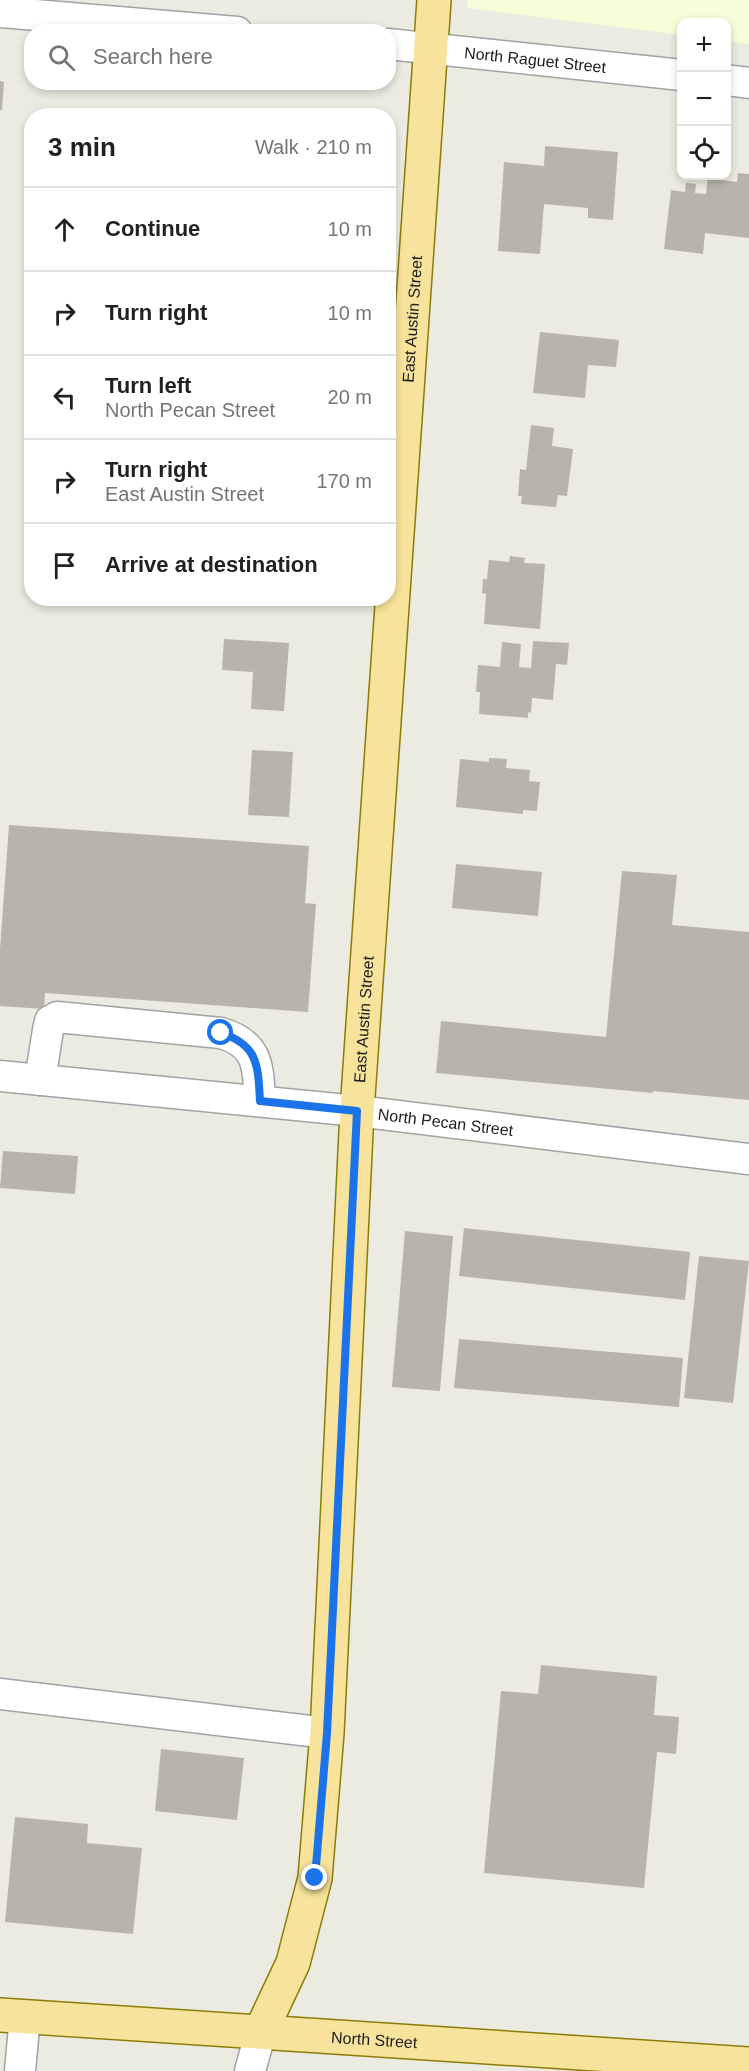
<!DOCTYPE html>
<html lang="en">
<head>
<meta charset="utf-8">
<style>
	:root { --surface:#fff; --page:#f2f2f2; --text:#202124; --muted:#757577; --line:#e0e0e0 }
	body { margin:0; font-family:Helvetica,sans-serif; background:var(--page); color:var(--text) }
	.controls { position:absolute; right:18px; top:18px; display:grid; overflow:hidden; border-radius:12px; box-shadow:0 3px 9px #0003 }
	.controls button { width:54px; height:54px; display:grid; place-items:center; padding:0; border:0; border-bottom:2px solid var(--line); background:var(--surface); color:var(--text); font:30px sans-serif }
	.stop { position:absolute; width:18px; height:18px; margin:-14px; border:4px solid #1a73e8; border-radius:50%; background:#fff }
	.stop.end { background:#1a73e8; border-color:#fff; box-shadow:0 2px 6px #0008 }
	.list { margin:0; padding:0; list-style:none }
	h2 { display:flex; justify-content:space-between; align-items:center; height:78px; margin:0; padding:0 24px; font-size:26px }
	h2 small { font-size:20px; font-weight:400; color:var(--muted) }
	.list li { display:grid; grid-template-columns:39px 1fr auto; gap:18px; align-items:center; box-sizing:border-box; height:84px; padding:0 24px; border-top:2px solid var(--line) }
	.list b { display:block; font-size:22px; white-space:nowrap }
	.list p { margin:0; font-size:20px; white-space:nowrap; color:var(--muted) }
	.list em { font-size:20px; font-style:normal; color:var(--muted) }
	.icon { flex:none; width:33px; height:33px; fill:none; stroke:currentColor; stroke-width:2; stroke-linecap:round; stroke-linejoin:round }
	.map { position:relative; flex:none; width:749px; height:2071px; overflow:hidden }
	.search { position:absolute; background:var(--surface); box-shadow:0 3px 9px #0003; left:24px; top:24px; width:372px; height:66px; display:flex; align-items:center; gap:15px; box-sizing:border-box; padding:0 21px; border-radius:24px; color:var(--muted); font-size:22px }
	.panel { position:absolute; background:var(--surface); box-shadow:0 3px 9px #0003; left:24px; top:108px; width:372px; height:498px; border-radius:24px }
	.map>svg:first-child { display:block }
	.education { fill:#f5fdd9 }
	.building { fill:#b8b4ab }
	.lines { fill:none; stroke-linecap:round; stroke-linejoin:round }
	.minor-casing { stroke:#a2a2a2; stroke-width:33 }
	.major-casing { stroke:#8b7c07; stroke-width:36 }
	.minor { stroke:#fff; stroke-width:30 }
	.major { stroke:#f7e39b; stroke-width:33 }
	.route { stroke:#1a73e8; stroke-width:8 }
	.labels { text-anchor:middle; stroke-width:6; stroke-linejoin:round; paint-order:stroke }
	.street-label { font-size:16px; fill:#1b1b1b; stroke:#fff }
</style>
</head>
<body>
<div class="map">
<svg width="749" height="2071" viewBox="0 0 749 2071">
	<rect width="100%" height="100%" fill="#ecebe1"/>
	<path class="education" d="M468,0H749V44L727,41L726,22H682L681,35L467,8Z"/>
	<path class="building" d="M0,81L4,82L2,110H0Z
		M545,146L618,152L613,220L588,218V208L544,204L540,254L498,251L504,162L544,166Z
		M738,173L749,174V238L705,233L703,254L664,249L671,190L685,192L686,183L696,184L695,193L706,194L708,176H723V180L737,182Z
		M540,332L619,340L616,367L588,365L585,398L533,393Z
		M531,425L554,428L552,446L573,449L567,496L558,495L556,507L521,504L522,496H518L520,469L526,470Z
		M510,556L525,558L524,563L545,564L540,629L484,624L486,594L482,593L483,579H487L489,560L509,562Z
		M224,639L289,643L284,711L251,709L253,672L222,670Z
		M533,641L569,643L567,665L556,664L553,700L532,698L531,713L528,712V718L479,714L480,692H476L478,665L500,667L502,642L521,644L519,667L531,668Z
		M252,750L293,752L289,817L248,815Z
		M489,758L507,759L506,768L530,770L529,781L540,782L537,811L523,810V814L456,807L460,759L489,762Z
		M9,825L309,846L305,903L316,904L308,1012L45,993L44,1009L0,1006V949Z
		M456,864L542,872L538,916L452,908Z
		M622,871L677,875L672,925L749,932V1100L653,1091V1093L436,1073L441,1021L606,1037Z
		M3,1151L78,1156L75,1194L0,1188Z
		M464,1228L690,1252L685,1300L459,1276Z
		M405,1231L453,1236L440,1391L392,1387Z
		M699,1256L749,1261L733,1403L684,1398Z
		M459,1339L683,1358L679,1407L454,1388Z
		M541,1665L657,1676L654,1715L679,1717L676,1754L657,1752L644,1888L484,1873L501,1691L538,1694Z
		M161,1749L244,1758L237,1820L155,1811Z
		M15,1817L88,1824L87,1843L142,1848L133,1934L5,1922Z"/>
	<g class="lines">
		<defs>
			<g id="minor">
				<path d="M0,12L237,32"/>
				<path id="s1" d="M388,44L682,75"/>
				<path d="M726,80L749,83"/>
				<path id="s2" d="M0,1076L357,1111L749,1159"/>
				<path d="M40,1080L48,1030L50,1021L57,1017L221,1033C259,1044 258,1067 260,1101"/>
				<path d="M0,1694L327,1733"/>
				<path d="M20,2071L25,2016"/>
				<path d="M250,2071L261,2031"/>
			</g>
			<g id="major">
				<path id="s3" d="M0,2015L749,2064"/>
				<path id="s4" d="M261,2031L293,1963L315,1878L327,1733L357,1111L434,0"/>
			</g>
		</defs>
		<use href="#minor" class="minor-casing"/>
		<use href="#major" class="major-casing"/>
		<use href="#minor" class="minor"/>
		<use href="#major" class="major"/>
	</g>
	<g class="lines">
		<path class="route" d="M221,1033C259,1045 258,1067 260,1101L357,1111L327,1733L315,1878"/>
	</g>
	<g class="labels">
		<g class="street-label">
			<text dy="6" stroke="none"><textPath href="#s1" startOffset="148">North Raguet Street</textPath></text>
			<text dy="6" stroke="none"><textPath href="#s4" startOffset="1725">East Austin Street</textPath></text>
			<text dy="6" stroke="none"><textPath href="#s4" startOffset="1023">East Austin Street</textPath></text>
			<text dy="6" stroke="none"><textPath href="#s2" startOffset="448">North Pecan Street</textPath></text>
			<text dy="6" stroke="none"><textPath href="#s3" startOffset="375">North Street</textPath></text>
		</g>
	</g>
</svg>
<div class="controls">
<button>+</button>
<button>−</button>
<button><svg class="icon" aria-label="locate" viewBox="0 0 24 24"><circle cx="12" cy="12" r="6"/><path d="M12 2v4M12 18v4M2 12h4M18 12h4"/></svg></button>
</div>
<div class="stop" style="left:221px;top:1033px"></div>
<div class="stop end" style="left:315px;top:1878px"></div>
<div class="search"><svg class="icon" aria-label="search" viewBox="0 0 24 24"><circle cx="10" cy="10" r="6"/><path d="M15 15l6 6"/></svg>Search here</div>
<section class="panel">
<h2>3 min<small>Walk · 210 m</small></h2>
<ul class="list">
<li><svg class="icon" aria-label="ahead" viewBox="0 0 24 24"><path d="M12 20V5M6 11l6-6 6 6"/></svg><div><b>Continue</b></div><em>10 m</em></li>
<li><svg class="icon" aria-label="right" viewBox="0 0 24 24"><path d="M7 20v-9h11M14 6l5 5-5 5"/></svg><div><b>Turn right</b></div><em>10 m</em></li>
<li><svg class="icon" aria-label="left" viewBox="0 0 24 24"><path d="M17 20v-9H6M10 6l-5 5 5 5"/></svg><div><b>Turn left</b><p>North Pecan Street</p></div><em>20 m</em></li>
<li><svg class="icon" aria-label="right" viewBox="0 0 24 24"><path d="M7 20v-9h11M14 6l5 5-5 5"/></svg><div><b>Turn right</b><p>East Austin Street</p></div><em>170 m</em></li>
<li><svg class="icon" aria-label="arrive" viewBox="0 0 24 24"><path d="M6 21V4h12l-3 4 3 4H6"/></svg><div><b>Arrive at destination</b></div></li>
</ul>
</section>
</div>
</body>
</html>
